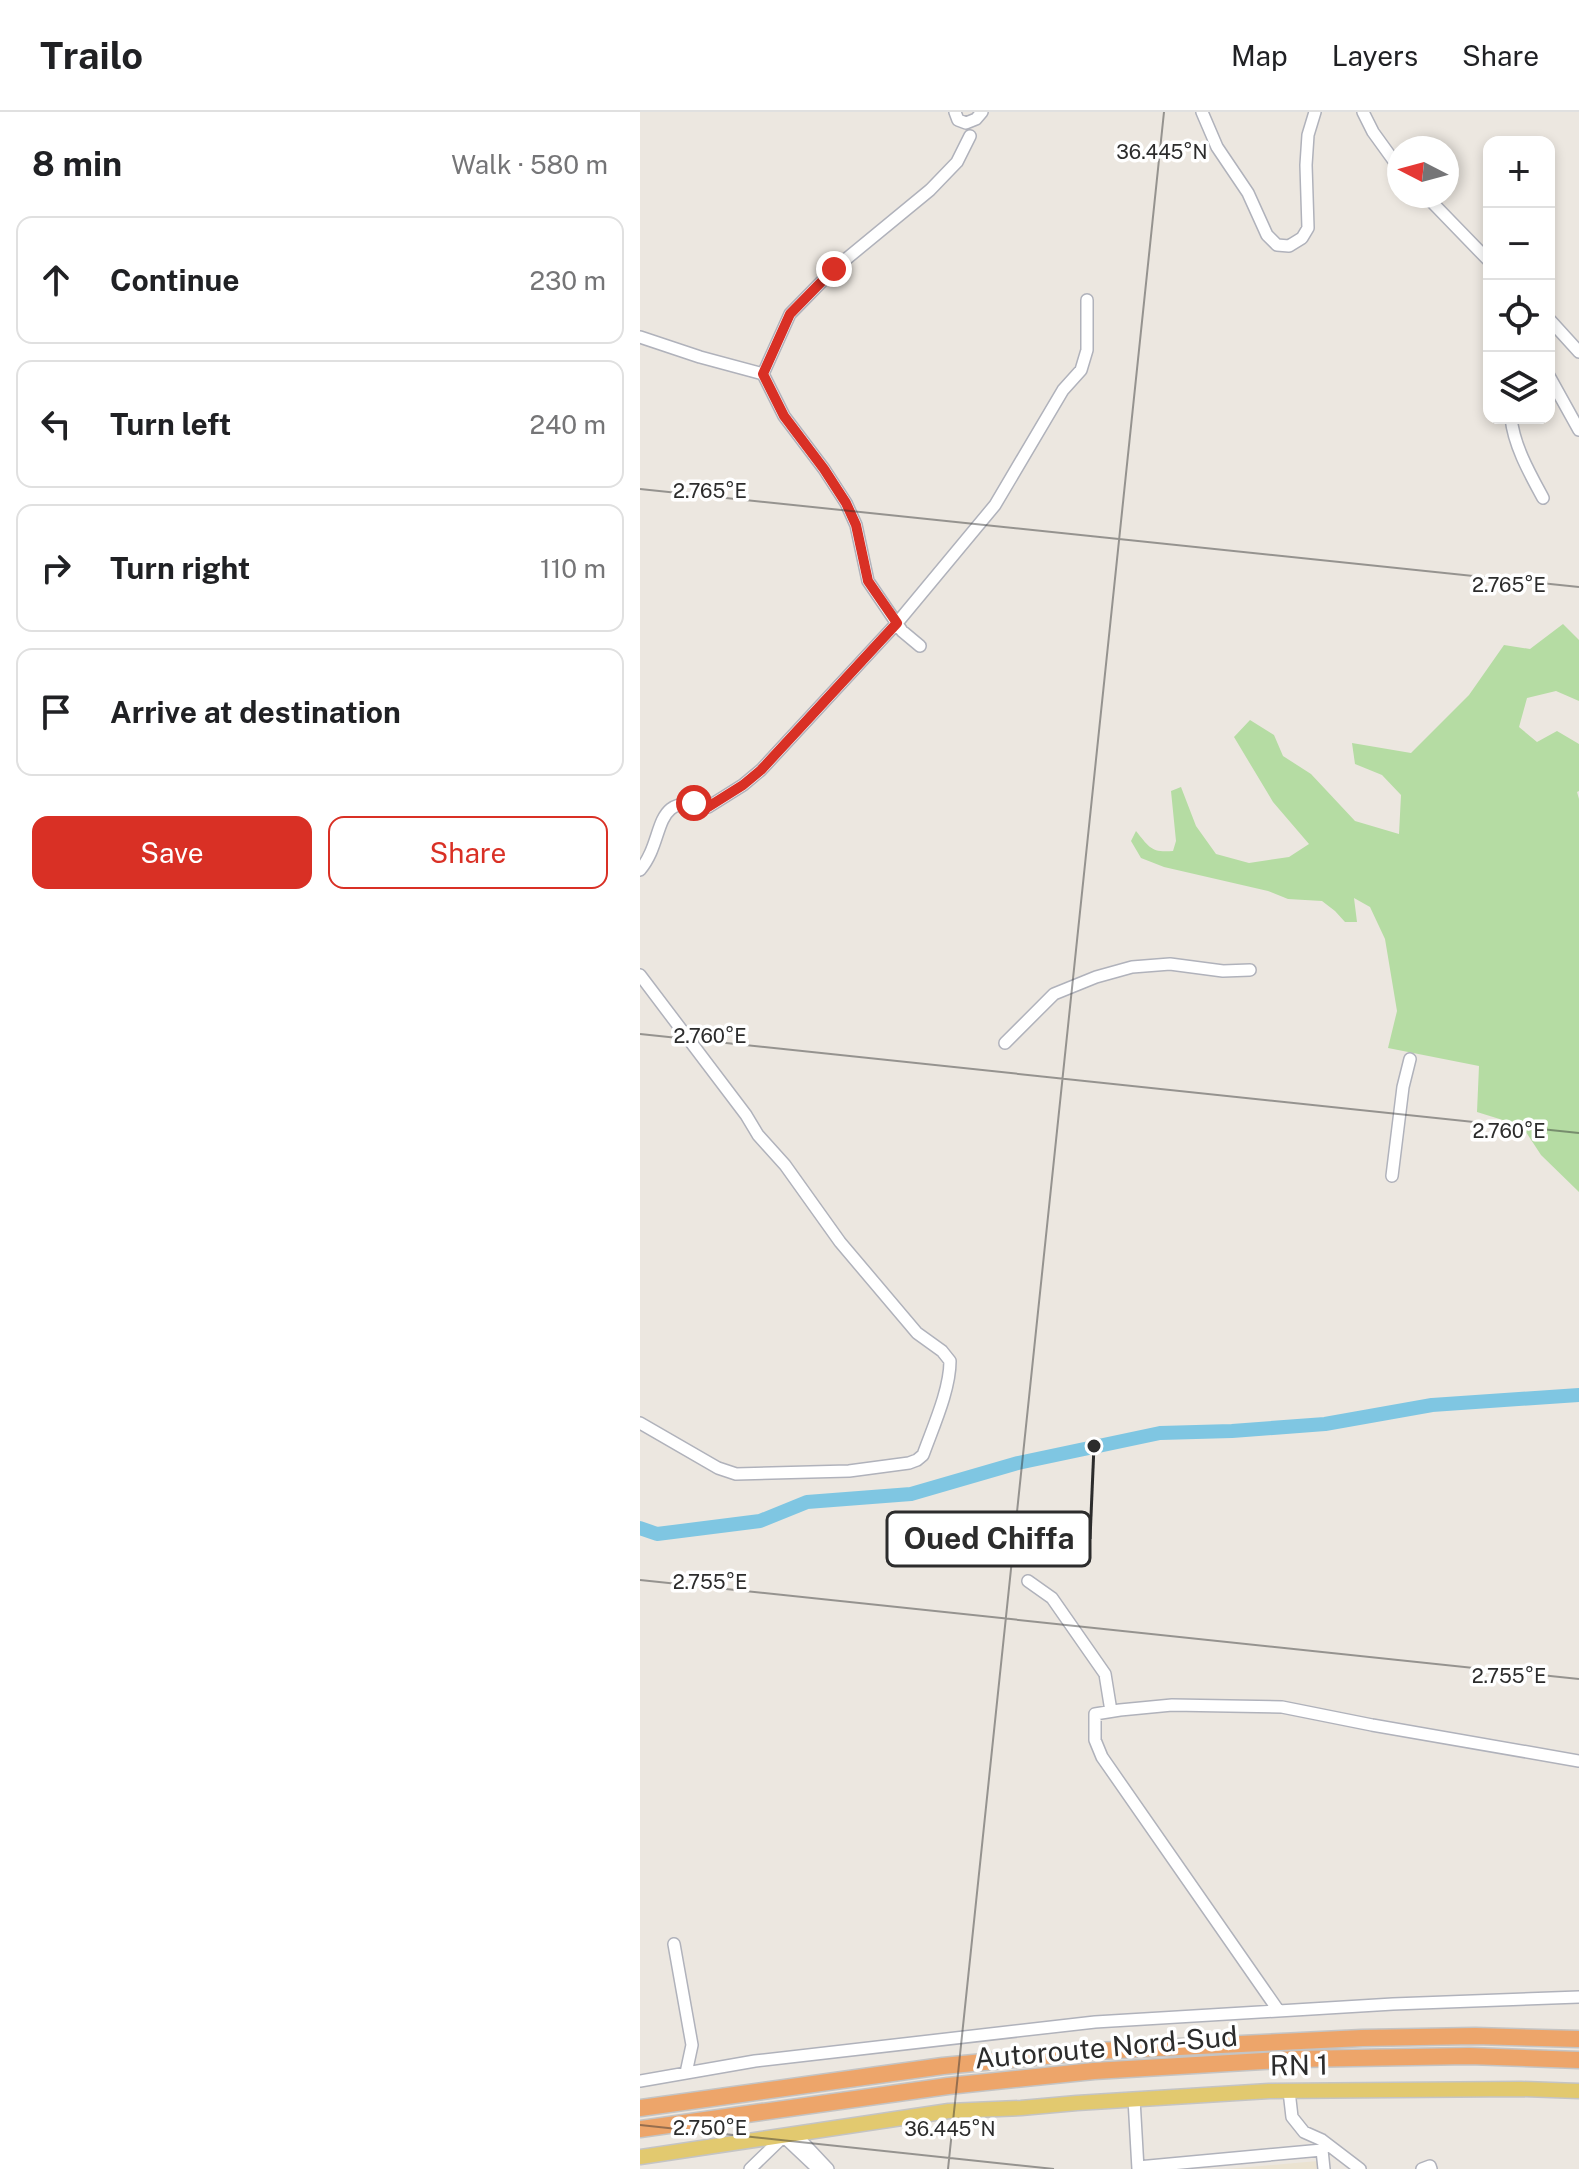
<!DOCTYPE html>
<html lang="en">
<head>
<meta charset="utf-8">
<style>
	:root { --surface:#fff; --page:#f2f2f2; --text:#202124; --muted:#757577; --line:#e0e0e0; --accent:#d93025 }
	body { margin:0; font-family:"Public Sans",sans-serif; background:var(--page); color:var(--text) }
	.controls { position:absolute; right:24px; top:24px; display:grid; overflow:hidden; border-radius:16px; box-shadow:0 4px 12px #0003 }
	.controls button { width:72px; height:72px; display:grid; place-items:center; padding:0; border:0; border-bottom:2px solid var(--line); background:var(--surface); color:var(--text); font:40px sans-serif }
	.compass { position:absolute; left:747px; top:24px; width:72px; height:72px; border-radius:50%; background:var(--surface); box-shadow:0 4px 12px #0003; rotate:276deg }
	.stop { position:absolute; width:24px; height:24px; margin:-18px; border:6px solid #d93025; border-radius:50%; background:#fff }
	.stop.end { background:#d93025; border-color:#fff; box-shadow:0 2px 8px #0008 }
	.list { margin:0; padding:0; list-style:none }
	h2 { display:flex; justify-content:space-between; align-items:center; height:104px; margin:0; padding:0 32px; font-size:34px }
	h2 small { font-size:26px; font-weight:400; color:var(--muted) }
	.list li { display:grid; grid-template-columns:52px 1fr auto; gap:24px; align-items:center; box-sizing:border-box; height:128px; margin:0 16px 16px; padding:0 16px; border:2px solid var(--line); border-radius:16px }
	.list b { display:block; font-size:30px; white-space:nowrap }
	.list em { font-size:26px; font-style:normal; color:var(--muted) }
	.actions { display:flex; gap:16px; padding:24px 32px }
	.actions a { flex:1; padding:18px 0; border:2px solid var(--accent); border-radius:16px; text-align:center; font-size:28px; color:var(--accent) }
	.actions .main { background:var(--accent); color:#fff }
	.icon { flex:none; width:44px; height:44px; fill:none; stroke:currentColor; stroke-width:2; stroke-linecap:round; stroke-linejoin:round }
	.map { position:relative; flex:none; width:939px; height:2057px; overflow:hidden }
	header { display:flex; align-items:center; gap:48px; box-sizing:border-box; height:112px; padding:0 40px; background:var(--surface); border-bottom:2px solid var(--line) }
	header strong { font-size:38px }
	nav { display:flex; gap:44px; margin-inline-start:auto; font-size:28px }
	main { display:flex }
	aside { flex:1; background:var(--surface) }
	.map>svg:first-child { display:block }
	.education { fill:#ebe3d1 }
	.green { fill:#b5dca3 }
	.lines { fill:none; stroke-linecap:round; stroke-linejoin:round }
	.river { stroke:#7fc6e2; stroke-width:14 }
	.minor-casing { stroke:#b0b2bb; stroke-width:14 }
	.major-casing { stroke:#c4c4c4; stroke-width:17 }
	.highway-casing { stroke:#c4c4c4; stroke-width:19 }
	.minor { stroke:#fff; stroke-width:11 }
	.major { stroke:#e2c96f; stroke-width:14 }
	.highway { stroke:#eda56a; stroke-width:16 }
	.route { stroke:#d93025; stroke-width:10 }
	.ticks { fill:none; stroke:#2c2c2c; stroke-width:2; stroke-opacity:0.45 }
	.labels { text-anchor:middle; stroke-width:7; stroke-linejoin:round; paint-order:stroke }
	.street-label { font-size:28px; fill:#2c2c2c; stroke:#fff }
	.ticks-label { font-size:20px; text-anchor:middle; fill:#2c2c2c; stroke:#fff; stroke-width:7; stroke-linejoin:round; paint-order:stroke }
	.leader { fill:none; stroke:#2c2c2c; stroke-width:3 }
	.callout-dot { fill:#2c2c2c; stroke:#fff; stroke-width:3 }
	.callout { fill:#fff; stroke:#2c2c2c; stroke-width:3 }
	.callout-label { font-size:30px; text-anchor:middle; font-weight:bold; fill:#2c2c2c }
</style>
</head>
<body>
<header>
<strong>Trailo</strong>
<nav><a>Map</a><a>Layers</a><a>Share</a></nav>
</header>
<main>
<aside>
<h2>8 min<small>Walk · 580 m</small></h2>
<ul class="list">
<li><svg class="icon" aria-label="ahead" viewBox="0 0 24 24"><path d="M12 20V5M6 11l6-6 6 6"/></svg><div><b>Continue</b></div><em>230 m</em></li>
<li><svg class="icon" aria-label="left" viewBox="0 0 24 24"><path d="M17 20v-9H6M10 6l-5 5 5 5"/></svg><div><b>Turn left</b></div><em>240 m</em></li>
<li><svg class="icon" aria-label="right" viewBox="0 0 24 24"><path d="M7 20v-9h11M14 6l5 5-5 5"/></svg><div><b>Turn right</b></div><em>110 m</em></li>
<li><svg class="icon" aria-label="arrive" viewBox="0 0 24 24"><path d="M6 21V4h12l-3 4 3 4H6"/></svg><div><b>Arrive at destination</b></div></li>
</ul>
<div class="actions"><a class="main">Save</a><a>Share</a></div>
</aside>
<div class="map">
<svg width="939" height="2057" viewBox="0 0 939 2057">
	<rect width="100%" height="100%" fill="#ece7e0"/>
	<path class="education" d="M678,2049V2057H588Z"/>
	<path class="green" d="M923,512L939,528V589L916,579L887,586L879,615L897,630L917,619L939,632V679L937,680L939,687V1080L901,1043L882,1014L837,1000L839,954L748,936L757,899L745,827L730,795L714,786L717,810H705L695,799L682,789L648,787L628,779L524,755L501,746L491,729L496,719C509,735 511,741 533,739L536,729L531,679L541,675L556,714L576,742L609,751L649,745L669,732L633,690L594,625L610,608L634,623L643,644L671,662L715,709L759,722L761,683L742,663L715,652L712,631L771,641L829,583L864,533L890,537Z"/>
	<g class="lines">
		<path class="river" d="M0,1416L17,1422L120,1409L167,1390L271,1382L378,1351L520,1321L592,1319L685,1312L792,1293L939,1283"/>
		<defs>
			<path id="minor" d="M315,0L318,8L326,11L336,7L342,0
				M562,0L577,35L608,81L627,123L637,133L649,134L662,126L668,116L666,53L668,23L675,0
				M723,0L733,20L759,56
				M786,84L849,149
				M909,207L939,240
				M0,225L60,245L123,262
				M123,262L150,202L194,157L290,78L317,50L330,24
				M123,262L144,304L184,357L206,391L216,413L228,469L262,519L280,534
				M909,264L939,318
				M871,306C874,334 890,362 903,386
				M0,758C27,726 10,679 68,695L103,673L121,658L257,511L355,393L423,278L441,258L447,238V188
				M0,863L106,1003L118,1023L145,1053L200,1130L277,1221L302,1239L310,1249C310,1278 293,1315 283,1343L277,1348L269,1351L209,1359L96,1362L78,1356L0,1311
				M365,931L414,882L456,865L492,855L530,852L583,859L610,858
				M752,1064L763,975L770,947
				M388,1469L412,1486L465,1562L471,1599
				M34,1832L52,1933L46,1961
				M638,1898L462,1645L455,1628V1602L480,1598L532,1593L642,1595L732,1613L939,1649
				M0,1969L115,1949L455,1910L753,1892L939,1885
				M649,1979L652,2005L664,2020L682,2028L720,2057
				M494,1987L498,2057
				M156,2023L188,2057
				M144,2025L178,2057
				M498,2055L682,2038L684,2057
				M110,2057L143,2025
				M782,2057L790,2054L791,2057"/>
			<path id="major" d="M0,2045L309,1999L381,1996L437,1991L629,1979L881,1977L939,1979"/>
			<path id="highway" d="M0,1996L303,1954L456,1939L722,1926L835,1924L939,1927
				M0,2017L308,1974L454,1959L656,1947L829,1944L939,1948"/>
		</defs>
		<use href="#minor" class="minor-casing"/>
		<use href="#major" class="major-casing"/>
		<use href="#highway" class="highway-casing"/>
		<use href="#minor" class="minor"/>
		<use href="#major" class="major"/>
		<use href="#highway" class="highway"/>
	</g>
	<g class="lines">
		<path class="route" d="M54,691L68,695L103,673L121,658L257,511L228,469L216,413L206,391L184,357L144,304L123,262L150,202L194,157"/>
	</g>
	<path class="ticks" d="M0,377L939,475M0,922L939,1021M0,1468L939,1567M0,2013L414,2057M308,2057L524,0"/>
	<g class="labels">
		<g class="street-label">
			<text transform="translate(466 1935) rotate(-5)" y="10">Autoroute Nord-Sud</text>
			<text transform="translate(659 1953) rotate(-1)" y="10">RN 1</text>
		</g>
	</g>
	<g class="ticks-label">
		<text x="522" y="47">36.445°N</text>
		<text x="70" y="386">2.765°E</text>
		<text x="869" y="480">2.765°E</text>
		<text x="70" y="931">2.760°E</text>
		<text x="869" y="1026">2.760°E</text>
		<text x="70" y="1477">2.755°E</text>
		<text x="869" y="1571">2.755°E</text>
		<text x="70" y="2023">2.750°E</text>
		<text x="310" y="2024">36.445°N</text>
	</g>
	<path class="leader" d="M454 1334L450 1427"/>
	<circle class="callout-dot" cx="454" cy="1334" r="8"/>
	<rect class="callout" x="247" y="1400" width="203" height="54" rx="8"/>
	<g class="callout-label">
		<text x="349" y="1437">Oued Chiffa</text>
	</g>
</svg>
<div class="controls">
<button>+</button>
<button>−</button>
<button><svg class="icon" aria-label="locate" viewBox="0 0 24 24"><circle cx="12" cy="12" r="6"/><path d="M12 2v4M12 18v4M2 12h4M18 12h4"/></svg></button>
<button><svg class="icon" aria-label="layers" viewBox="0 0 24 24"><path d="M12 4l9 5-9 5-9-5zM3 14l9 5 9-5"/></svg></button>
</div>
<svg class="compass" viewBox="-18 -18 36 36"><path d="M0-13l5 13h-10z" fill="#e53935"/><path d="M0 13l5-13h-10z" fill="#757577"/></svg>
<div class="stop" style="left:54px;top:691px"></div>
<div class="stop end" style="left:194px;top:157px"></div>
</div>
</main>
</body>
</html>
